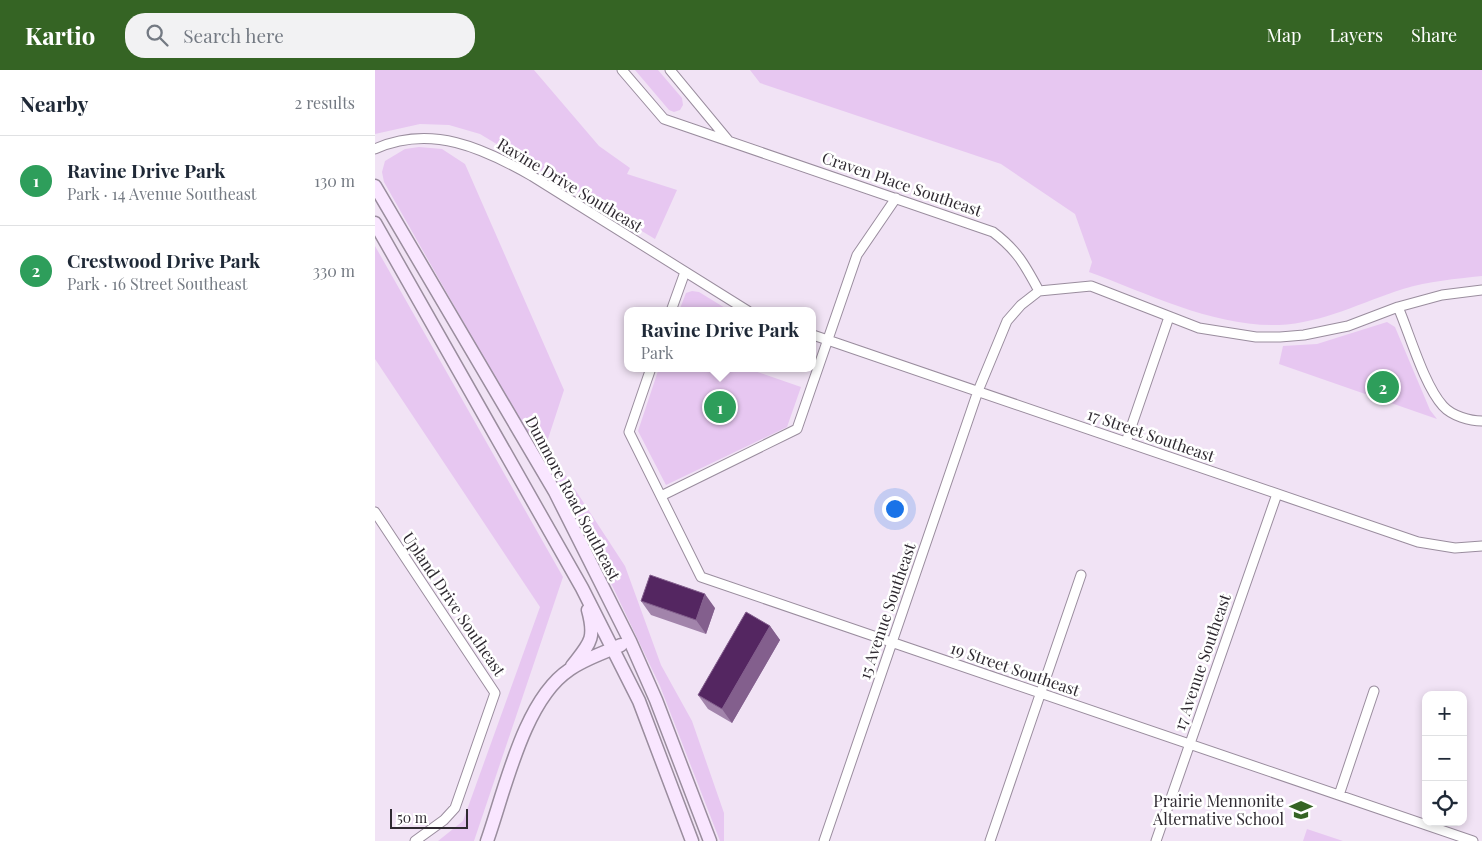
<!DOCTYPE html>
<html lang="en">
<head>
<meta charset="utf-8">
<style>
	:root { --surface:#fff; --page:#f2f2f3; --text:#1f2937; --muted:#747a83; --line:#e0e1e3; --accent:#356424 }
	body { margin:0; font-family:"Playfair Display",serif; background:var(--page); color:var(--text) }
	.controls { position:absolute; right:15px; bottom:15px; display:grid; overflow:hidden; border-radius:10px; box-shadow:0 2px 8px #0003 }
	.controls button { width:45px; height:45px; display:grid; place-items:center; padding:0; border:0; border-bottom:1px solid var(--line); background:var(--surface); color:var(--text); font:25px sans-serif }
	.scale { position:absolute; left:15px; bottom:12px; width:78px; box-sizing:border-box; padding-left:5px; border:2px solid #2f2a31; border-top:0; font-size:14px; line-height:18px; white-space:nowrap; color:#2f2a31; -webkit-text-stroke:4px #fff; paint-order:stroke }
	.you { position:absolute; left:519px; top:438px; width:18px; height:18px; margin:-12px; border:4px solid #fff; border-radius:50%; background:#1a73e8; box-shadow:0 0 0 8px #1a73e833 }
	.badge { display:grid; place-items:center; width:32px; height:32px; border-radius:50%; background:var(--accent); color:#fff; font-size:16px; font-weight:700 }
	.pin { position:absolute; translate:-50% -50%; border:2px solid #fff; box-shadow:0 1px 5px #0006 }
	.popup { position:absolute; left:249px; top:237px; width:192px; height:65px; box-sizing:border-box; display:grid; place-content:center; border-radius:10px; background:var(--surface); filter:drop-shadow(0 1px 4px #0005); font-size:16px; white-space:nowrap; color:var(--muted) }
	.popup b { font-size:19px; color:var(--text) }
	.popup::after { content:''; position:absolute; left:50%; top:100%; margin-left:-10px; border:10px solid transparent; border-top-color:var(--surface) }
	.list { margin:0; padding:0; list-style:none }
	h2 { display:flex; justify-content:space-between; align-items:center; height:65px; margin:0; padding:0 20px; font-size:21px }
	h2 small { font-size:16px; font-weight:400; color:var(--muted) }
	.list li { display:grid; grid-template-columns:32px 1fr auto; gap:15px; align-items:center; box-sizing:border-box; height:90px; padding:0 20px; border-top:1px solid var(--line) }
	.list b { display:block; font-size:19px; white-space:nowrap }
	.list p { margin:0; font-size:16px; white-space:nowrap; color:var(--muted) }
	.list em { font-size:16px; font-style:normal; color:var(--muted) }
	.icon { flex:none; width:28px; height:28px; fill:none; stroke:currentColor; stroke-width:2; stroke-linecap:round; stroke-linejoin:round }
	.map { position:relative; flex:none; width:1107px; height:771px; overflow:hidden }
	header { display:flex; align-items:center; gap:30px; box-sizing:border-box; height:70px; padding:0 25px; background:var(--accent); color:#fff }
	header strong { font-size:24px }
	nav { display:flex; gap:28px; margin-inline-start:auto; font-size:18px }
	.search { width:350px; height:45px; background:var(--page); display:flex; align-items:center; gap:12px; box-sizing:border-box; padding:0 18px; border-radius:20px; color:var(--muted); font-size:19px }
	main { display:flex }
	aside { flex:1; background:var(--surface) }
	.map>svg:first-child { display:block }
	.green { fill:#e7c7f1 }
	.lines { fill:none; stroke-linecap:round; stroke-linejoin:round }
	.minor-casing { stroke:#9a8d9e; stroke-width:11 }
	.secondary-casing { stroke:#9a8d9e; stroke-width:15 }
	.minor { stroke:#fff; stroke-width:9 }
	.secondary { stroke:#f9e6ff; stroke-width:12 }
	.wall { fill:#a284ab }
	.shaded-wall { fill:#835f8d }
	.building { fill:#542661; stroke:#835f8d }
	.labels { text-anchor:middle; stroke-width:5; stroke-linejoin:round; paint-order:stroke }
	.street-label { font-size:16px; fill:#2f2a31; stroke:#fff }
	.poi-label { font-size:16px; fill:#2f2a31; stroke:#fff; text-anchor:end }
</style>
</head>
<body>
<header>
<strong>Kartio</strong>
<div class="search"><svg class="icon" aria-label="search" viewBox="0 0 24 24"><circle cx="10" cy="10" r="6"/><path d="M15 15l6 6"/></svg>Search here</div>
<nav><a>Map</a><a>Layers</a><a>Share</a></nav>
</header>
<main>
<aside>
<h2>Nearby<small>2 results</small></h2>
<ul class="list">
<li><span class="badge" style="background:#2e9e5b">1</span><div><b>Ravine Drive Park</b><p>Park · 14 Avenue Southeast</p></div><em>130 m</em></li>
<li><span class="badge" style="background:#2e9e5b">2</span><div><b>Crestwood Drive Park</b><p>Park · 16 Street Southeast</p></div><em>330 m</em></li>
</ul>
</aside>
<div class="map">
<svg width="1107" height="771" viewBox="0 0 1107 771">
	<rect width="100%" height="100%" fill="#f1e3f5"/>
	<path class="green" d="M0,0H159L224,76L255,98L252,104L302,120L280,169L105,64L74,55L45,54L0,64Z
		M260,0H283L307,28L308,35L305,40L299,42L294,40Z
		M375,0H1107V206C1080,209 1054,211 1028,219C987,232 948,253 904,255C839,257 774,224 714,202L717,192L700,144L626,94L385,13Z
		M44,77L67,79L90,94L189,320L171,375L250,496L286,595L317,651L349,743V771H345L285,616L235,511L9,112L7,102L10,91L30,79Z
		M0,176L188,507L99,771H63L88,751L165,537L0,289Z
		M317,221L324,222L355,241H304L311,223Z
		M1012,252L1020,257L1055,340L1062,349L904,294L908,276L942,274Z
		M284,298H371L426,317L412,357L291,415L263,361Z
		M932,759L968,771H928Z"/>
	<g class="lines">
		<defs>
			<path id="minor" d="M247,0L289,49L618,162C642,180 650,195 664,221
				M295,0L353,70
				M0,79C56,54 108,78 157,106L373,241
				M1023,237C1035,265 1049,315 1068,336C1077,346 1095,351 1107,351
				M296,241L310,202
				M438,265L1043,472L1080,478L1107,476
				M276,298L254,362L326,507L1098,771
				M751,372L794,247
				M286,426L422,359L482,185L521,128
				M0,442L120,623L80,738L69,750L40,771
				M964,725L999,621
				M449,771L603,321L632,251L646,235L664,221L716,216L824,258L881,267H905L929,265L973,256L1023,237L1067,225L1107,220
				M615,771L706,505
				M781,771L902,424"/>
			<path id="secondary" d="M0,116L180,422L255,571L281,630L335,771
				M0,153L207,518L264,631L317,771
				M197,596C215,573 221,569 213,540
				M112,771C130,720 149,630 194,600C209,589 229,583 246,575"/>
		</defs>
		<use href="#minor" class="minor-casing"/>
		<use href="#secondary" class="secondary-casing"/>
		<use href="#minor" class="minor"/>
		<use href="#secondary" class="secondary"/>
	</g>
	<path class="wall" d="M266,531L340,538L331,564L276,545Z
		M395,556L405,570L357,653L333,639L323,625Z"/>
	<path class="shaded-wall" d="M330,524L340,538L331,564L321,550Z
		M395,556L405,570L357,653L347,639Z"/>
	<path class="building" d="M275,505L330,524L321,550L266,531Z
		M371,542L395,556L347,639L323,625Z"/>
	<defs>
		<symbol id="school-bare" viewBox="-9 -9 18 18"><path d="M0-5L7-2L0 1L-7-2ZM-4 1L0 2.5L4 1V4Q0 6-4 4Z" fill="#356424" stroke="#fff" stroke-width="2.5" paint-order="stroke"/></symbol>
	</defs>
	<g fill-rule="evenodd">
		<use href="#school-bare" x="910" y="724" width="32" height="32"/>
	</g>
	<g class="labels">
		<g class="street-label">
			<text transform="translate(527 114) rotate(19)" y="6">Craven Place Southeast</text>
			<text transform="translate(195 115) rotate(31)" y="6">Ravine Drive Southeast</text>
			<text transform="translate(776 365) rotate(19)" y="6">17 Street Southeast</text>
			<text transform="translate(198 428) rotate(62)" y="6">Dunmore Road Southeast</text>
			<text transform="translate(79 534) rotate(56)" y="6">Upland Drive Southeast</text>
			<text transform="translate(512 541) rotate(-71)" y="6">15 Avenue Southeast</text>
			<text transform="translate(827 592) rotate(-71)" y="6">17 Avenue Southeast</text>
			<text transform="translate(640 599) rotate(19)" y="6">19 Street Southeast</text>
		</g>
		<g class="poi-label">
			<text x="909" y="737">Prairie Mennonite<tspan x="909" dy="18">Alternative School</tspan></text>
		</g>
	</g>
</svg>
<div class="controls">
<button>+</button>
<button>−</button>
<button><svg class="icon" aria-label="locate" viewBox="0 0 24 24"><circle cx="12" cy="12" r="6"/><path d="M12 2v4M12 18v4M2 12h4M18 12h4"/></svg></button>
</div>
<div class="scale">50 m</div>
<div class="you"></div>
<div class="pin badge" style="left:345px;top:337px;background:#2e9e5b">1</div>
<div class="popup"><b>Ravine Drive Park</b>Park</div>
<div class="pin badge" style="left:1008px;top:317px;background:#2e9e5b">2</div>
</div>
</main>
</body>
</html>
